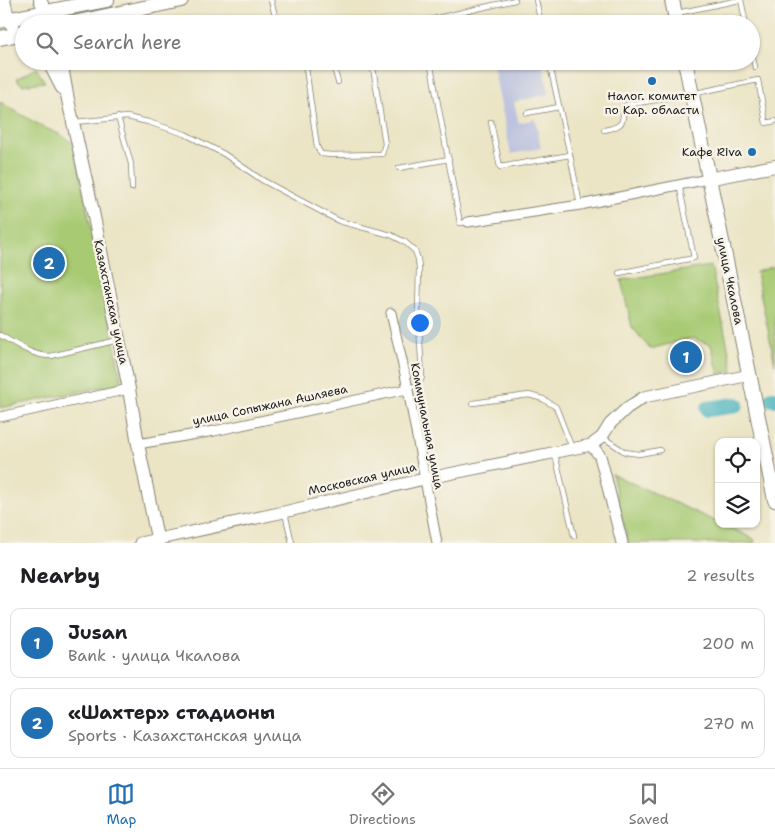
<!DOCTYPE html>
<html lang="en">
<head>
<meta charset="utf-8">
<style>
	:root { --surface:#fff; --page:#f2f2f2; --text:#202124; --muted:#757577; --line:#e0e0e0; --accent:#1f6fb2 }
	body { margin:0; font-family:"Shantell Sans",sans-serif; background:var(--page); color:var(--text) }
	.controls { position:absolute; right:15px; bottom:15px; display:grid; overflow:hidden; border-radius:10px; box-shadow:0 1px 4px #0004 }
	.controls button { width:45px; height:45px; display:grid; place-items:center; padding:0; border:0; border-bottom:1px solid var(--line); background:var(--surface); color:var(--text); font:25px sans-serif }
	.you { position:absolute; left:419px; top:322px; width:18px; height:18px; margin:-12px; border:4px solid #fff; border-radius:50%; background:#1a73e8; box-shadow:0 0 0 8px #1a73e833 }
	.badge { display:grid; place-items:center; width:32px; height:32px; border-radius:50%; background:var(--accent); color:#fff; font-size:16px; font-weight:700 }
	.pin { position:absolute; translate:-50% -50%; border:2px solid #fff; box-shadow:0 1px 5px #0006 }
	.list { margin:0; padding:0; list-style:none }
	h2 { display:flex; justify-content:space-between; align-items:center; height:65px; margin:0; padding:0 20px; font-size:21px }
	h2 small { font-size:16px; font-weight:400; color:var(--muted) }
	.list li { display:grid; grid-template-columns:32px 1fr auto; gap:15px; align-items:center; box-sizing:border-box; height:70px; margin:0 10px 10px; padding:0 10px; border:1px solid var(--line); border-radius:10px }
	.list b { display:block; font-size:19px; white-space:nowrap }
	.list p { margin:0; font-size:16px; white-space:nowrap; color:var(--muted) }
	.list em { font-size:16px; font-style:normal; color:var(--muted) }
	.icon { flex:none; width:28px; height:28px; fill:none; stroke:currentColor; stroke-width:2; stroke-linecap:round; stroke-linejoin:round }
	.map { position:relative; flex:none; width:775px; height:543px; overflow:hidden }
	.search { position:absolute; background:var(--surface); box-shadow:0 1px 4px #0004; left:15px; right:15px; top:15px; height:55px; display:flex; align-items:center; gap:12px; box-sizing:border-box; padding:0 18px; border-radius:28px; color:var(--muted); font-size:19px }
	.sheet { height:225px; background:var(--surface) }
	nav { display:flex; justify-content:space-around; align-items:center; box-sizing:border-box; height:70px; border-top:1px solid var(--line); background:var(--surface); font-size:14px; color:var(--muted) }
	nav a { display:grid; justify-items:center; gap:2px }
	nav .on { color:var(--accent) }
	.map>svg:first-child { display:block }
	.industrial { fill:#bdc3de }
	.green { fill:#a8ca73; stroke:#627348 }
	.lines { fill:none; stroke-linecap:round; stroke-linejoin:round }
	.river { stroke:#40b0bb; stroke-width:16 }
	.service-casing { stroke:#848071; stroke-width:6 }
	.minor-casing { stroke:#848071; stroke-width:11 }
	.tertiary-casing { stroke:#848071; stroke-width:13 }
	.secondary-casing { stroke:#848071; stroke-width:14 }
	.primary-casing { stroke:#848071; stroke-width:16 }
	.service { stroke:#fff; stroke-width:4.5 }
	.minor { stroke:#fff; stroke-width:9 }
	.tertiary { stroke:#fff; stroke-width:11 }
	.secondary { stroke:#fff; stroke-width:12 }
	.primary { stroke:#fff; stroke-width:14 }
	.poi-dot { fill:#1f6fb2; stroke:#f7f3e8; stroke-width:2 }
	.labels { text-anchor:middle; stroke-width:5; stroke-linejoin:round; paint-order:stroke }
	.poi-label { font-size:12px; fill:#1c1c1c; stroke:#f7f3e8 }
	.street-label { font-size:12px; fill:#1c1c1c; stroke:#f7f3e8 }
</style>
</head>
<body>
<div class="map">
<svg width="775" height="543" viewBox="0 0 775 543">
	<rect width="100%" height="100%" fill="#f7f3e8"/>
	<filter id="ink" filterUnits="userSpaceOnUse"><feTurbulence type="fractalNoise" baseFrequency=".02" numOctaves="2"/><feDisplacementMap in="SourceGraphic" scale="10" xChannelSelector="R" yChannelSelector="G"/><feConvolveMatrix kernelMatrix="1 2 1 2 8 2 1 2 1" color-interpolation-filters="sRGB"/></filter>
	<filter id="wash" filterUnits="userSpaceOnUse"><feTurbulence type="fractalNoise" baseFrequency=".0096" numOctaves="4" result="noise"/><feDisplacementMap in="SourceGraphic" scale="20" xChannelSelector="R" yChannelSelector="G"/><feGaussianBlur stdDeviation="1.12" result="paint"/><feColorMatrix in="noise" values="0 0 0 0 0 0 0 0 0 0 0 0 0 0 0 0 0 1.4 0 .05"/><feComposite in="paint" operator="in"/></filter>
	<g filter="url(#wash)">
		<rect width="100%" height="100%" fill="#ebe5c6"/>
		<path class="industrial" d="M486,11L489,24H478V23L472,24H437V22Z
			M492,61H542L549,94L514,102L519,123L535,119L541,148L511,154Z"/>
		<path class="green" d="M36,68L45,82L22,85L16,79Z
			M0,102L41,126L61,135L74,144L122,383L0,408Z
			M711,266L733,371L719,374L711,345L692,338L650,349L632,327L621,280Z
			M775,266V364L756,272Z
			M612,474L719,523V524H722L754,539L755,543H628Z"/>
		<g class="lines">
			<path class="river" d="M772,399H775
				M708,409L736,405"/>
		</g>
	</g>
	<g filter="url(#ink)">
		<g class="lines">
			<defs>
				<path id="service" d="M271,0L277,24
					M536,0L541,24
					M741,0L746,24
					M677,13L740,0
					M412,24L515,0
					M751,50L755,67
					M305,61L317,147L321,154L332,155L382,154L385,144L372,61
					M332,61L338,82
					M430,61L460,223L468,222
					M549,61L570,155
					M527,113L559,107
					M118,117L131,164L132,188
					M75,122L127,117L148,122L185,134L224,154L262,180L339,221L391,235L405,242L415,251L418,259L419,269L418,309L422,376C421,385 415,386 408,388
					M491,122L500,167L570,155L580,205
					M604,130C609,129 616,128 620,124C625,120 621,111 626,105L691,94L758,80L766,123L775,121
					M399,168L449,159
					M619,273L694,258L679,184
					M0,335C16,344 32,356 51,356L118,340
					M473,403L529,395L543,399L556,407L572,448
					M604,438L625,452L639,454L660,450
					M555,454L574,536
					M285,513L292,543"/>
				<path id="minor" d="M468,222L580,205L708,179
					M391,313L405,374L437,543
					M0,417L129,389
					M138,444L214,431L407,389"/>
				<path id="tertiary" d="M591,445L600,456L604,471L622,543
					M140,543L284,512L424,479L591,445L602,437L610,424L627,408L644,397L750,375"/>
				<path id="secondary" d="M4,0C7,15 10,29 24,38
					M40,0L52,24
					M48,61L62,88
					M61,61L68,100L92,207L129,389L138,444L158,543
					M708,179L775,166"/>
				<path id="primary" d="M672,0L677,24
					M0,21L107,0
					M69,24L181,0
					M0,38L24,33
					M685,61L775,500"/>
			</defs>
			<use href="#service" class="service-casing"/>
			<use href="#minor" class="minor-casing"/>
			<use href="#tertiary" class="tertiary-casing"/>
			<use href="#secondary" class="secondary-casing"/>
			<use href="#primary" class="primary-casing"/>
			<use href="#service" class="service"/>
			<use href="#minor" class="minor"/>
			<use href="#tertiary" class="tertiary"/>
			<use href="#secondary" class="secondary"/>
			<use href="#primary" class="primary"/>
		</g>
	</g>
	<g class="poi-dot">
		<circle cx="652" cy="81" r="5"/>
		<circle cx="752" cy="152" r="5"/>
	</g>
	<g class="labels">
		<g class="poi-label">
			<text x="652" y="100">Налог. комитет<tspan x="652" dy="14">по Кар. области</tspan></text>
			<text x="742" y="156" text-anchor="end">Кафе Riva</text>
		</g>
		<g class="street-label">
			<text transform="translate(730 281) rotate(78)" y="4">улица Чкалова</text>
			<text transform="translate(111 302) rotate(78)" y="4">Казахстанская улица</text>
			<text transform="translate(270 405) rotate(-12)" y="4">улица Сопыжана Ашляева</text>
			<text transform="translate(427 426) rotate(79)" y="4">Коммунальная улица</text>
			<text transform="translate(362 479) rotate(-13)" y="4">Московская улица</text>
		</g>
	</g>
</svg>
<div class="controls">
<button><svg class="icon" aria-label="locate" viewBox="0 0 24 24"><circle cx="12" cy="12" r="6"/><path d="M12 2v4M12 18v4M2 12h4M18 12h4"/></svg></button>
<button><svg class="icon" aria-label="layers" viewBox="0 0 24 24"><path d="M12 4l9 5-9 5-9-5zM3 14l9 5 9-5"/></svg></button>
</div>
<div class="you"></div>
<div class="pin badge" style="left:686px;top:357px">1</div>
<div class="pin badge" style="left:49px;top:263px">2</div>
<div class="search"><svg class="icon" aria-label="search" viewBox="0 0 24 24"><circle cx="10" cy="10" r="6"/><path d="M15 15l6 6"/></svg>Search here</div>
</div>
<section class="sheet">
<h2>Nearby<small>2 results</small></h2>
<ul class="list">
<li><span class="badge">1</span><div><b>Jusan</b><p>Bank · улица Чкалова</p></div><em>200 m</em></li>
<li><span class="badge">2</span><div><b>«Шахтер» стадионы</b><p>Sports · Казахстанская улица</p></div><em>270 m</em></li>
</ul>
</section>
<nav>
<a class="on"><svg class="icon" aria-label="map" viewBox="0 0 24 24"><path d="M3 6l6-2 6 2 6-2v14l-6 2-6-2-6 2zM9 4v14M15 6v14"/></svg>Map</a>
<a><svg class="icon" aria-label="directions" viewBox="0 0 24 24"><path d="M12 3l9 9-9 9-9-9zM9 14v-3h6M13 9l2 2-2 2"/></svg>Directions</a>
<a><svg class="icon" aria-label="saved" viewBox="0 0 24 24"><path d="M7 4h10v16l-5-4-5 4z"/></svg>Saved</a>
</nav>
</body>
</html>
